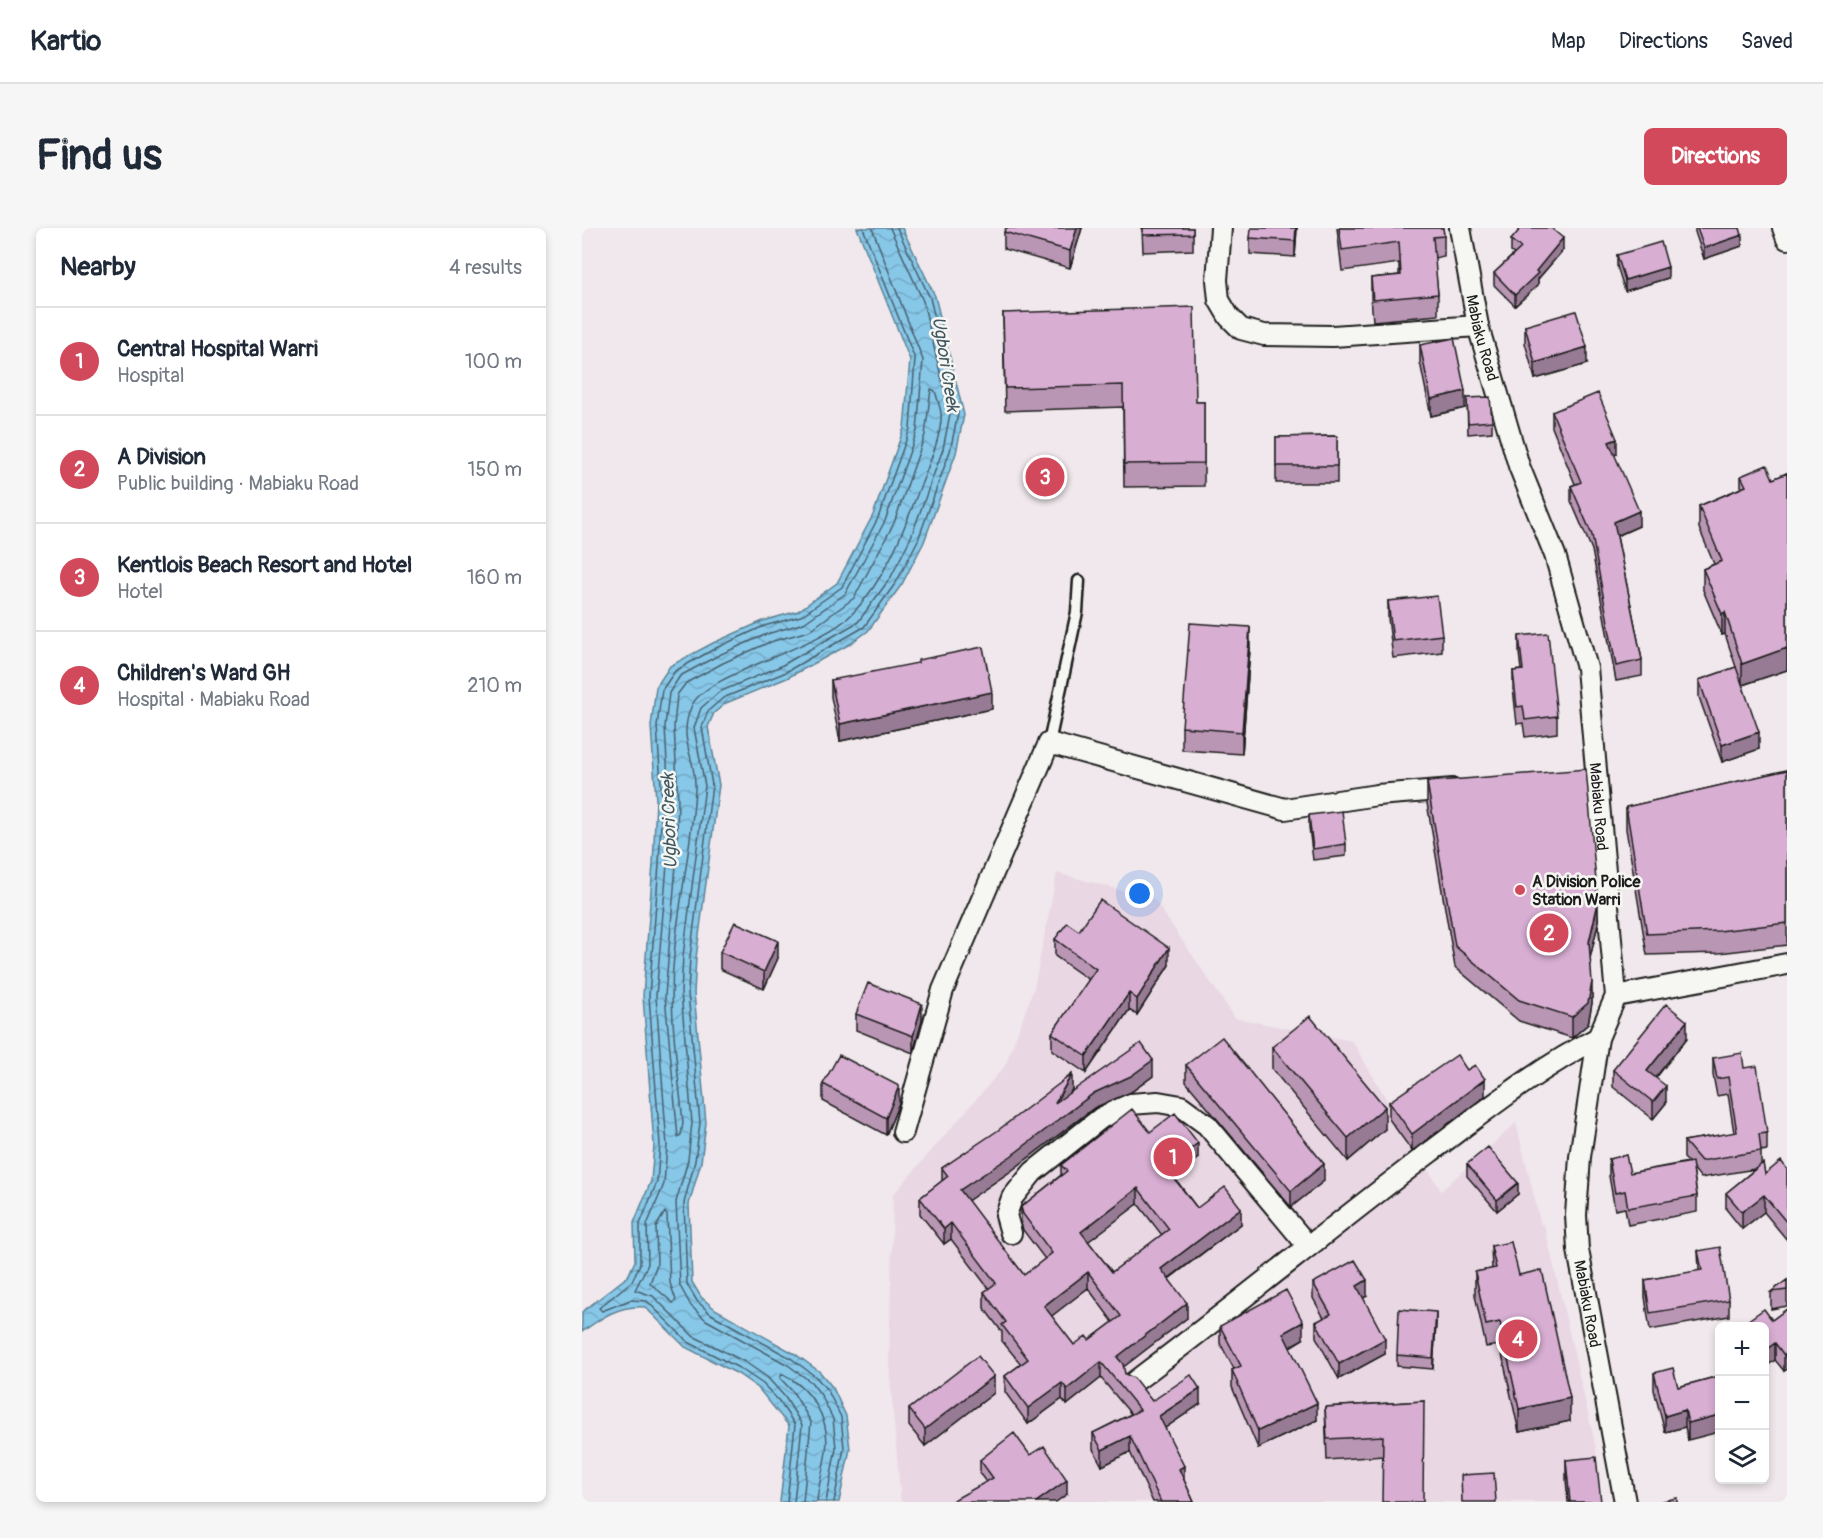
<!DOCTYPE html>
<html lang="en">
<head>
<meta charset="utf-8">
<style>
	:root { --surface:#fff; --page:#f6f6f7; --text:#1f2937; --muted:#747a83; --line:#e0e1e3; --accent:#d1495b }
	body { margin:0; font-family:Pangolin,sans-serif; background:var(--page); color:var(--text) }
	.controls { position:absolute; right:18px; bottom:18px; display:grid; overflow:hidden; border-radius:9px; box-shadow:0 3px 9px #0003 }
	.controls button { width:54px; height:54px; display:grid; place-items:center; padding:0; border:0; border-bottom:2px solid var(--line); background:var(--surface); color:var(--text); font:30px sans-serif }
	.you { position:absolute; left:558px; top:666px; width:21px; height:21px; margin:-15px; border:4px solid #fff; border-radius:50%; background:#1a73e8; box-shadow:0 0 0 9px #1a73e833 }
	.badge { display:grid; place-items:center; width:39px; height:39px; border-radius:50%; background:var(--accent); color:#fff; font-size:20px; font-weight:700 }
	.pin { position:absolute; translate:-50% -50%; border:3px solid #fff; box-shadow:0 2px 6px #0006 }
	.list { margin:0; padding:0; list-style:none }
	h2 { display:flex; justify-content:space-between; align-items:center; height:78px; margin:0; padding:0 24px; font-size:26px }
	h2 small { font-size:20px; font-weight:400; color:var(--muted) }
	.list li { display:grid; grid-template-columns:39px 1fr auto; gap:18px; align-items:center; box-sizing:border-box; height:108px; padding:0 24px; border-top:2px solid var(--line) }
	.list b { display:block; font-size:22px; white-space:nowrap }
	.list p { margin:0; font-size:20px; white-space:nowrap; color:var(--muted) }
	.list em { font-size:20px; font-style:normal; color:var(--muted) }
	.icon { flex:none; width:33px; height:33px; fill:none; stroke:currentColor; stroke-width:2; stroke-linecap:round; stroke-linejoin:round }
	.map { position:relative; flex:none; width:1205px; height:1274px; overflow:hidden; border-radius:9px }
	header { display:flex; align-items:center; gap:36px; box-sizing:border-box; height:84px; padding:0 30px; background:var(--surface); border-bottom:2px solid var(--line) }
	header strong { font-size:28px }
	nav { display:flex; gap:33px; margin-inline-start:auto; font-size:21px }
	.intro { display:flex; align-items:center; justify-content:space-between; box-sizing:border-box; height:144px; padding:0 36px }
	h1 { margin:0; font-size:42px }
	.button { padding:15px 27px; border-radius:9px; background:var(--accent); color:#fff; font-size:21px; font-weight:700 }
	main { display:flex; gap:36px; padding:0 36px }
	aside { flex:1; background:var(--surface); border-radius:9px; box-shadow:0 3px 9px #0003 }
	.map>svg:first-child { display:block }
	.built { fill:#e9d7e4 }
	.water { fill:url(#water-waves); stroke:#5c8396; stroke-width:1.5 }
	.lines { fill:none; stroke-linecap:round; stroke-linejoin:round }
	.shore { stroke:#47606e; stroke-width:1.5 }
	.lane-casing { stroke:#1c1c1c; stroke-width:15 }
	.street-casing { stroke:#1c1c1c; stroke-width:24 }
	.lane { stroke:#f6f6f2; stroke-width:10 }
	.street { stroke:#f6f6f2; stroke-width:20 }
	.wall { fill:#ba96b5; stroke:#1c1c1c; stroke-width:1.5; fill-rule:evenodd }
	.shaded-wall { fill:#977a94; stroke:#1c1c1c; stroke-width:1.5 }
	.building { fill:#d8aed3; stroke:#1c1c1c; stroke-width:1.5; fill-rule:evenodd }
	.poi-dot { fill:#d1495b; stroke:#f6f6f2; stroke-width:2 }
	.labels { text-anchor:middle; stroke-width:5; stroke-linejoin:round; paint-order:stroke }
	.street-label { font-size:16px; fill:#1c1c1c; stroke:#f6f6f2 }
	.poi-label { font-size:16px; font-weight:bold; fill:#1c1c1c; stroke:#f6f6f2; text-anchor:start }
	.water-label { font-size:18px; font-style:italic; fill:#415863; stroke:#f6f6f2 }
</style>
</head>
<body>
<header>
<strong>Kartio</strong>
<nav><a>Map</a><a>Directions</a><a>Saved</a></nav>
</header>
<div class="intro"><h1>Find us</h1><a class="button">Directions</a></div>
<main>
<aside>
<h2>Nearby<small>4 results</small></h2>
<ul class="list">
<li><span class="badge">1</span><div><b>Central Hospital Warri</b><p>Hospital</p></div><em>100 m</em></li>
<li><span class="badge">2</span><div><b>A Division</b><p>Public building · Mabiaku Road</p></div><em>150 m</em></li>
<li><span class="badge">3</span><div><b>Kentlois Beach Resort and Hotel</b><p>Hotel</p></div><em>160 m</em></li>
<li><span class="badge">4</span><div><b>Children's Ward GH</b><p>Hospital · Mabiaku Road</p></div><em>210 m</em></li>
</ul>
</aside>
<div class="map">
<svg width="1205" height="1274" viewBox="0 0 1205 1274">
	<defs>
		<pattern id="water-waves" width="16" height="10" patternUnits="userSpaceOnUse" patternTransform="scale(1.5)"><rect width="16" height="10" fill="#87c7e8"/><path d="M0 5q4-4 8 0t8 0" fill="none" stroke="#74aac6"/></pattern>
	</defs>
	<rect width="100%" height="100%" fill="#f0e8ec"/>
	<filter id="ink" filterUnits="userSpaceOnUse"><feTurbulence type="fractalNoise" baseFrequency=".0167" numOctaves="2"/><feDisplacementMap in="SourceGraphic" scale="12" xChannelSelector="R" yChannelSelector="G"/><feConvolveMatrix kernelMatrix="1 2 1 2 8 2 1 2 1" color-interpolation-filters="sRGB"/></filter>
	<g filter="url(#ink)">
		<path class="built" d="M475,645L572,671L653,790L770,813L859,963L934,895L959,997L962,996L1014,1220L1015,1274H319L307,1137L311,967L423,838L452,760Z"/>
		<path class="water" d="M275,0H320L353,68L382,187L374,225L342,314L320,356L286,403L268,416L205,450L144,475L132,485L126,499L137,557L114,730L112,765L124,895L119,934L107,976L110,1054L119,1069L133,1081L213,1126L238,1144L251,1160L264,1188L268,1221L257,1274H198L207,1198L176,1160L156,1146L103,1119L63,1079C38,1077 20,1089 0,1104V1084L46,1048L53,1033L52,995L69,953L72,917L61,768L71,636L74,572L69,498L74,459L88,438L131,415L181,393L216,383L255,355L291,287L322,200L328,132Z"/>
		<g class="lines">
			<path class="shore" d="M349,161L353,163C355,170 358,178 359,185C361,207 343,246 335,267C319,309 302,353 270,386C239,420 125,445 110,477C94,513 115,529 113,561C110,617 97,672 92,728C86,783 96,840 101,895L99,907L96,909L83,768L94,637L96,572L92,498L95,467L104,455L141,435L188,414L227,403L272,370L312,295L343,207Z
				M83,984L85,987L88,1055L94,1072L91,1075L68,1055L75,1036L74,999Z
				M205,1274L213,1197L197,1173L181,1156L159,1141L106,1114L65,1073L48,1072L20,1083L17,1080L50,1053L58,1036V996L75,954L78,916L67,768L77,636L80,572L75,498L80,462L93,443L134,420L182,398L219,388L260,359L296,290L328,201L333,131L281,0
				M212,1274L220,1197L203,1169L185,1149L163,1134L111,1108L71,1068L53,1062L66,1036L65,997L82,956L85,918L74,768L85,637L87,572L83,498L87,465L98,448L137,427L185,406L222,395L263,366L303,293L335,203L341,132L290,0
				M221,1274L229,1194L211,1164L198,1150L200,1146C228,1159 249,1191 244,1223C242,1240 236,1257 235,1274
				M244,1274L254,1220L251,1191L239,1167L229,1154L206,1137L124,1092L109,1078L98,1058L94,974L106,932L110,895L99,764L101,728L123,558L112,500L119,480L137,464L199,438L276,394L309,349L329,309L361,221L368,186L341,73L308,0
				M252,1274L262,1220L259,1189L246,1163L234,1149L210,1131L129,1086L115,1073L105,1056L102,975L113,933L118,895L106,765L108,729L130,557L120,499L126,483L141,470L202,445L282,399L315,353L336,312L368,223L376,186L348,70L315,0"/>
			<defs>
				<path id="lane" d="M467,515L495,384L497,353"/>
				<g id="street">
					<path d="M639,0L635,52L637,72L647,89L659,101L682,107L751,108L896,98"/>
					<path id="s1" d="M878,0L896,98L937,238L973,327L1005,440L1034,768L1016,810L998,929L994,987L996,1022L1043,1274"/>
					<path d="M1201,0L1205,11"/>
					<path d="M1034,768L1205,736"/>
					<path d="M321,904L361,762L467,515L703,581L795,567L871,561"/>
					<path d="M429,1005L424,987L430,970L451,944L519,890L548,876L576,874L599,878L625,897L726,1018"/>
					<path d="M552,1154C652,1079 748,1000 847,925C902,884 955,841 1016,810"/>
				</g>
			</defs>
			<use href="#lane" class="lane-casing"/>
			<use href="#street" class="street-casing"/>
			<use href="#lane" class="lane"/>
			<use href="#street" class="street"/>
		</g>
		<path class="wall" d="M500,0L488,40L422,21V4Z
			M560,0H611V22L561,24Z
			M715,0L713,29L668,26V10Z
			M755,0H861L862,8V28L852,30L856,66V87L791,93L789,70V50L817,47V35L760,43Z
			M1113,0H1158L1160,18L1122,31L1113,4Z
			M929,12L981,22L956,51V57L933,78L912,57V45L932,26L929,24Z
			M1035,27L1086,50L1043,63L1035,38Z
			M421,85L614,174H622V258L542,259L541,179L423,183Z
			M943,98L1005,136L953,151L943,115Z
			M838,117L883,180L849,188L838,134Z
			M885,170L910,193V204L886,206Z
			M970,184L1035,226L1032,227L1057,298L1035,308L1060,432V448L1034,453L1010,322L989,273V258L993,256L970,199Z
			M755,208V255H694V209Z
			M1205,245V442L1161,457L1177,521L1140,534L1117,469V452L1154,439L1143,406L1140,407L1121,362V341L1132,336L1117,300V278L1159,260V248L1191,251Z
			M806,373L860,407V424L811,430L806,390Z
			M937,408L975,488V505L943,509L941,495L935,496L931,460V443L939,442L937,425Z
			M668,421L660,526L600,522V499Z
			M249,452L410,481L258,513L249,469Z
			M1205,542V717L1137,725L1065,727L1044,601V579Z
			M845,554L1016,696L1008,729L1010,775L1006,796L990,810L937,793L873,739L845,575Z
			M727,587L764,616V628L731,632L727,599Z
			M497,703L587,737L555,787L547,782L504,845L470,822V805L507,752L473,728V711Z
			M138,724L196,730L182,761L138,741Z
			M274,786L340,793L331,825L274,802Z
			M1105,810L1074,850L1084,875L1071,891L1031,859V842Z
			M690,819L803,901L766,933L690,841Z
			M1131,830L1162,840L1185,905V922L1179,923V936L1183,946L1205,941V1012L1182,984L1160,1001L1144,981V965L1173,941L1119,950L1111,940L1115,968V984L1046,997L1043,980L1033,982L1027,948V931L1048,945L1106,934L1102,930V913L1152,905L1146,866L1135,868L1131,847Z
			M604,837L742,953L709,979L604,854Z
			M885,842L903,868L830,923L807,891V874Z
			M571,848L549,864L512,880L429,943L385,973L442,1047L463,1031L441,1002L439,995V979L479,947V937L568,904L616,930L592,949L615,980L659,996L587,1051L605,1090L541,1139L543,1146L570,1173L618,1176L583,1200L602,1252L612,1274H571L548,1224L520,1238L511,1221V1205L549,1186L519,1150L485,1177L480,1171L446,1196L423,1164V1148L439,1136L420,1113V1104L402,1080V1064L407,1061L369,1011L362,1016L338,986V970L360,953V940L490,861L489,864ZM556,976L580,1007L530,1044L506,1013ZM506,1060L531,1094L507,1112L492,1117L469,1088Z
			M241,856L317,875L304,907L241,873Z
			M885,936L936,966L915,983L885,948Z
			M909,1018L937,1047L988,1193L937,1204L918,1117L904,1119L893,1067V1044L910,1041Z
			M1116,1023L1147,1072V1088L1068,1102L1063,1069V1052L1117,1043Z
			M1205,1052V1078L1189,1081V1064Z
			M731,1055L785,1068L781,1070L803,1126L757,1151L734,1109V1094L742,1090L731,1070Z
			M1205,1081V1141L1202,1143L1193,1132L1190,1092Z
			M854,1095L851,1141L815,1138V1127Z
			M638,1098L721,1111L708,1119L735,1192L676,1220L650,1159V1142L652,1141L638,1115Z
			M1072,1145L1096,1159L1137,1148L1106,1212L1103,1199L1083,1204L1072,1162Z
			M412,1165L343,1218L327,1198V1181Z
			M842,1173L801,1228L745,1232L743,1179Z
			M448,1227L485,1266L404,1254L398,1246V1232Z
			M984,1232L1019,1274H986L984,1252Z"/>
		<path class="shaded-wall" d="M495,0H500L488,40V23Z
			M714,0H715L713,29V13Z
			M1160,7V18L1122,31V20Z
			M981,10V22L956,51V57L933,78V67Z
			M1086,39V50L1043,63V52Z
			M1005,119V136L953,151V135Z
			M883,163V180L849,188V171Z
			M1035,211V226L1027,229V214Z
			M1057,283V298L1032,309V294Z
			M1143,384V406L1140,407V386Z
			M668,399V421L660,526V504Z
			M1205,420V442L1160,457V436Z
			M410,464V481L258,513V496Z
			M1177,504V521L1140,534V517Z
			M1016,675V696L1007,735V714Z
			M196,713V730L182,761V744Z
			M587,720V737L555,787V771Z
			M1010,754V775L1006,796L990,810V789Z
			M547,765V782L504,845V828Z
			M340,776V793L331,825V808Z
			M1105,793V810L1065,860V843Z
			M571,832V848L549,864L512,880L429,943L378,978V962L512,865Z
			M490,846V861L473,891V875Z
			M903,851V868L830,923V906Z
			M317,858V875L304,907V890Z
			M1084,858V875L1071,891V874Z
			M803,879V901L766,933V910Z
			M616,915V930L584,955V940Z
			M742,936V953L709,979V963Z
			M936,955V966L915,983V972Z
			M556,960V976L499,1019V1004Z
			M1182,967V984L1160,1001V984Z
			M659,980V996L579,1056V1041Z
			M369,995V1011L362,1016V1001Z
			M506,1044V1060L462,1094V1078Z
			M785,1052V1068L775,1073V1058Z
			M605,1075V1090L535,1144V1129Z
			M854,1084V1095L851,1141V1130Z
			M721,1094V1111L701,1122V1105Z
			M803,1111V1126L757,1151V1136Z
			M1193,1115V1132L1182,1140V1123Z
			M1205,1124V1141L1202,1143V1127Z
			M519,1134V1150L485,1177V1161Z
			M412,1148V1165L343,1218V1201Z
			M480,1155V1171L446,1196V1180Z
			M618,1161V1176L577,1204V1188Z
			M988,1170V1193L937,1204V1181Z
			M735,1175V1192L676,1220V1203Z
			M1103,1182V1199L1083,1204V1188Z
			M1137,1187V1204L1106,1212V1195Z
			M548,1208V1224L520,1238V1222Z
			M602,1238V1254L597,1241Z
			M485,1252V1266L474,1274H454Z"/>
		<path class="building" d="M424,0H495L488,23L422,4Z
			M561,0H611V6L561,7Z
			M669,0H714L713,13L668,10Z
			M757,0H861L862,8L851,9L856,66L791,72L789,50L819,47L817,14L760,22Z
			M939,0H969L981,10L954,43L956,45L933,67L912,45L939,20L929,12Z
			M1115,0H1158L1160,7L1122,20Z
			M1079,14L1086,39L1043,52L1035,27Z
			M612,79L614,174H622V235L542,236L541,157L423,160L421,85Z
			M994,83L1005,119L953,135L943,98Z
			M872,110L883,163L849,171L838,117Z
			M1016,165L1035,211L1027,214L1057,283L1032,294L1060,432L1034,438L1010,307L989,258L999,254L970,184Z
			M908,169L910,193L886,195L885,170Z
			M755,208V238H694V209Z
			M1185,237L1191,251L1205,245V420L1160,436L1143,384L1140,386L1121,341L1140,333L1117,278L1164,258L1159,248Z
			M855,368L860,407L811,413L806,373Z
			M608,395L668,399L660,504L600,499Z
			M966,405L975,488L943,492L941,478L935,479L931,443L941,442L937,408Z
			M401,419L410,464L258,496L249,452L336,435V432Z
			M1154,439L1177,504L1140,517L1117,452Z
			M1004,541L1016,675L1007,714L1010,754L1006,775L990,789L937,772L873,718L845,554Z
			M1205,542V695L1137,703L1065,706L1044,579Z
			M760,583L764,616L731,621L727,587Z
			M518,672L587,720L555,771L547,765L504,828L470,805L514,741L473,711L485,695L497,703Z
			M153,694L196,713L182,744L138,724Z
			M286,755L340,776L331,808L274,786Z
			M1084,776L1105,793L1065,843L1084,858L1071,874L1031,842Z
			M728,788L803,879L766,910L690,819Z
			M640,809L742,936L709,963L604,837Z
			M559,815L571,832L549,848L512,865L429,928L378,962L442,1047L470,1025L441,986L439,979L485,943L479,937L550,881L568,904L593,885L616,915L584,940L615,980L643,959L659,980L579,1041L605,1075L535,1129L541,1136L543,1146L552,1150L570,1173L609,1147L618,1161L577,1188L602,1238L597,1241L612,1274H579L548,1208L520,1222L511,1205L558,1182L519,1134L485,1161L480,1155L446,1180L423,1148L446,1131L420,1097L424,1094L402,1064L414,1055L369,995L362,1001L338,970L366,948L360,940L415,903L490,846L473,875ZM556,960L587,1001L530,1044L499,1004ZM506,1044L539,1088L507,1112L504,1108L492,1117L462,1078Z
			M1160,825L1162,840L1175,838L1185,905L1177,906L1179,923L1119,933L1102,913L1155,904L1146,849L1135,851L1131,830Z
			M257,827L317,858L304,890L241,856Z
			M875,827L885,842L893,837L903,851L830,906L807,874Z
			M906,919L936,955L915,972L885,936Z
			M1044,927L1048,945L1110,934L1115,968L1046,980L1043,963L1033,965L1027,931Z
			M1199,933L1205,941V995L1182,967L1160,984L1144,965L1181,935L1183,946Z
			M929,1014L937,1047L960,1042L988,1170L937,1181L918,1094L904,1097L893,1044L914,1040L909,1018Z
			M1138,1019L1147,1072L1068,1085L1063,1052L1120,1042L1116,1023Z
			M773,1032L785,1052L775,1058L803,1111L757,1136L734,1094L749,1086L731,1055Z
			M1205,1052V1062L1189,1064Z
			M704,1062L721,1094L701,1105L735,1175L676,1203L650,1142L659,1138L638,1098Z
			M817,1081L854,1084L851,1130L815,1127Z
			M1182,1081L1190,1092L1205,1081V1124L1202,1127L1193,1115L1182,1123V1098H1158Z
			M396,1128L412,1148L343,1201L327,1181Z
			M1091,1140L1096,1159L1137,1148V1187L1106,1195L1103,1182L1083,1188L1072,1145Z
			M842,1173L841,1274H800L801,1208L745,1211L743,1179Z
			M432,1205L448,1227L462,1218L485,1252L454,1274H368L411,1250L398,1232Z
			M1014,1229L1019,1274H988L984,1232Z
			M912,1245L914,1274H880L879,1247Z
			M1095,1270V1274H1076Z"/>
	</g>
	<circle class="poi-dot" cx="938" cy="662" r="6"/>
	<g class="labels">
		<g class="street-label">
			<text dy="6" stroke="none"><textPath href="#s1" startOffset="112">Mabiaku Road</textPath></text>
			<text dy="6" stroke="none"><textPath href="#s1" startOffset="598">Mabiaku Road</textPath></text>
			<text dy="6" stroke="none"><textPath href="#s1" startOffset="1102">Mabiaku Road</textPath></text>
		</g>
		<g class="poi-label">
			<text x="950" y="659">A Division Police<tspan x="950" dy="18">Station Warri</tspan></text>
		</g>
		<g class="water-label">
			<text transform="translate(364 136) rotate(81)" y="6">Ugbori Creek</text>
			<text transform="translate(87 593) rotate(-92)" y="6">Ugbori Creek</text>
		</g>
	</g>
</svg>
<div class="controls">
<button>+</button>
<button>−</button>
<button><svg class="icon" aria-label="layers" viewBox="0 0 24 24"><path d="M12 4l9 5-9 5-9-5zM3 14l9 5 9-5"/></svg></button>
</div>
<div class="you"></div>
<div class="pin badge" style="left:591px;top:929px">1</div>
<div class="pin badge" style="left:967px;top:705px">2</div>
<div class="pin badge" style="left:463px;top:249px">3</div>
<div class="pin badge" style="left:936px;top:1111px">4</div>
</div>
</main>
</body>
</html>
